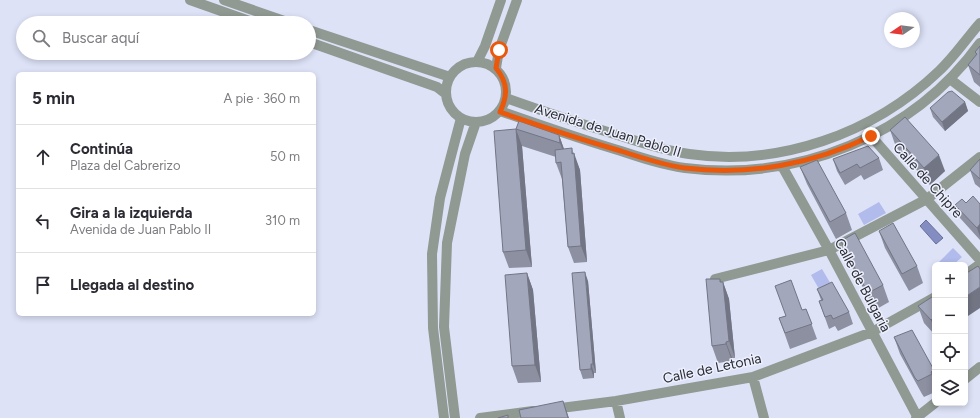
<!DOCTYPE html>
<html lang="es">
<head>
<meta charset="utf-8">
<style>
	:root { --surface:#fff; --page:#f2f2f3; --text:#2b2b33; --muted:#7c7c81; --line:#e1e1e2 }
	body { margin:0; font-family:Figtree,sans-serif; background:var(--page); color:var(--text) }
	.controls { position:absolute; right:12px; bottom:12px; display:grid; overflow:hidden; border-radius:6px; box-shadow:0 2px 6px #0003 }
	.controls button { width:36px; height:36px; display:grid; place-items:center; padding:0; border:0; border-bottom:1px solid var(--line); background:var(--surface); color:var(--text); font:20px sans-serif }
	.compass { position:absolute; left:884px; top:12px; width:36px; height:36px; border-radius:50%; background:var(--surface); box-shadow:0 2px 6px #0003; rotate:257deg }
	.stop { position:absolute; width:12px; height:12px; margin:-9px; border:3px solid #ea580c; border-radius:50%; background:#fff }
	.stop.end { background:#ea580c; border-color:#fff; box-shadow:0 1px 4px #0008 }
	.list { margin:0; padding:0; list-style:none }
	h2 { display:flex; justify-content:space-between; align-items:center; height:52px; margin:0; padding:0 16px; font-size:17px }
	h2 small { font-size:13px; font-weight:400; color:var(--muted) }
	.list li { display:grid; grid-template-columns:26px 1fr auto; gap:12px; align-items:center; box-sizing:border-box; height:64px; padding:0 16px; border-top:1px solid var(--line) }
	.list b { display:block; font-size:15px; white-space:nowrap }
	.list p { margin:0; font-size:13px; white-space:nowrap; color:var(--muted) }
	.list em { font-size:13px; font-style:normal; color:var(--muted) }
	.icon { flex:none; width:22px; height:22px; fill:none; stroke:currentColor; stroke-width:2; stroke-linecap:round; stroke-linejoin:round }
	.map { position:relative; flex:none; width:980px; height:418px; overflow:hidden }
	.search { position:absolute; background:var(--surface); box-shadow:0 2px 6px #0003; left:16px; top:16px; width:300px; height:44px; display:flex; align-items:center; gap:10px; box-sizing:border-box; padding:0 14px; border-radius:22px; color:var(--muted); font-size:15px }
	.panel { position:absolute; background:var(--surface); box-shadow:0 2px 6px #0003; left:16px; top:72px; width:300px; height:244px; border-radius:6px }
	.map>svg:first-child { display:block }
	.green { fill:#b1bbec }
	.water { fill:#838dc2; stroke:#687097 }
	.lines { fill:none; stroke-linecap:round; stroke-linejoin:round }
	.street { stroke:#909992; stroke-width:10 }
	.wall { fill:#8c90a1 }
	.shaded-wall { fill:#727583 }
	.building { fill:#a3a7bb; stroke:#727583 }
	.route { stroke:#ea580c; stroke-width:5 }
	.labels { text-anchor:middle; stroke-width:3; stroke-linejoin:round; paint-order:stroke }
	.street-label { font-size:14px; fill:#292b33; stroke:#eceffc }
</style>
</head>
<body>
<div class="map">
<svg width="980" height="418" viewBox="0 0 980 418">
	<rect width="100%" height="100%" fill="#dde2f7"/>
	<path class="green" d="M879,202L886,213L864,225L858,214Z
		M953,248L962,257L953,265H936Z
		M822,269L835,291L823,296L811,275Z"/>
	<path class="water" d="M926,220L943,238L936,244L920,226Z"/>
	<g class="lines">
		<path class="street" d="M190,0L255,23
			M224,0L290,23
			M309,30L450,77
			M309,42L437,87L446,94
			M477,62L485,46L501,0
			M446 92a30 30 0 1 1 60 0a30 30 0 1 1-60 0Z
			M496,68L499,50L517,0
			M950,79L980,102
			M506,98C545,112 585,125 624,137C645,144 667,151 689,154C779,167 873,134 939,71C954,57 966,39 980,23
			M500,111C540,125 580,139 621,151C642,158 663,165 685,168C798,182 913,136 980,43
			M871,136L980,260
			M782,166L829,250L918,418
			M965,275L980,264
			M715,279L829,250L927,199L980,157
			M753,377L764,418
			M965,379L980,367
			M616,401L620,418
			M553,409L616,401L753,377L872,332L935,297
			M444,418L433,328L432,254L440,198L461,118
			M455,418L444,327L447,243L465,154L476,122
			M480,418L533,411
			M916,418L935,403"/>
	</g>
	<path class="wall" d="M980,46V87L974,82L968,65L976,55L975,52Z
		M965,102L968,111L945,131L933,117L930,108Z
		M516,129L559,135L564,149L573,153L580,170L587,262L574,263L568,247L562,179L556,163V157L522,146L532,267L509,268L503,252Z
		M890,130L945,171L930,185L896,147Z
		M879,158L883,170L864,180L861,175L845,185L837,171L833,159Z
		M980,159V188L975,184L970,170Z
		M800,167L846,213L852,230L836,239L807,184Z
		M966,203L980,204V240L960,218L955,205Z
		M879,231L917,266L923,283L909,291L885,248Z
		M841,241L883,285L889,302L875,310L847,258Z
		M527,273L533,290L541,382L518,383L512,366Z
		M588,281L596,373H594V378L583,379L580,370Z
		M721,282H723L729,299L735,358H732V361L718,363L712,346Z
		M817,289L849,312L853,324L838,331L835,326L829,329L819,301L821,300Z
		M935,295V335L924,323L918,306Z
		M806,309L817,339L790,349L779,318Z
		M894,337L934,370L935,373V392L924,397L922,394L900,354Z"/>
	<path class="shaded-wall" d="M965,102L968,111L945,131L942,122Z
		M516,129L522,146L532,267L526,250Z
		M559,135L565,152L566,160L560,143Z
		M572,148L574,156V153L580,170L587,262L581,246Z
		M939,155L945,171L930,185L924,168Z
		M980,224V237L977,228Z
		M585,272L588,281L596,373L593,364Z
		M527,273L533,290L541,382L535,365Z
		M720,279L724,290L723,282L729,299L735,358L729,341Z
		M980,287V308L965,318V297Z
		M935,317V331L931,320Z
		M726,342L732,358V361L726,344Z
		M591,364L594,373V378L591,369Z
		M563,401L569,418H568Z"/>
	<path class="building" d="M980,46V75L968,65L977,54L975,52Z
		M952,91L965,102L942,122L930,108L948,92Z
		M905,117L939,155L924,168L890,130Z
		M519,121L559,135L560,143L516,129L526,250L503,252L494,131L516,129Z
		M868,146L879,158L860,168L857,164L840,173L833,159Z
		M572,148V154L574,153L581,246L568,247L561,162L556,163L555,150Z
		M980,159V179L970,170Z
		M817,160L846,213L830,222L800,167Z
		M973,196L980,204V224L977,228L955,205L962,199L966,203Z
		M893,223L917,266L902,274L879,231Z
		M855,233L883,285L868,293L841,241Z
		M978,266L980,269V287L965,297V274Z
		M585,272L593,364H591V369L580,370L572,273Z
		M527,273L535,365L512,366L505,275Z
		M706,279H720V282H723L729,341L726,342V344L712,346Z
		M791,280L802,310L806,309L812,324L785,333L779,318L786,316L775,286Z
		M832,282L849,312L833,319L831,315L825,317L819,301L823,300L817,289Z
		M935,295V317L931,320L918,306Z
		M912,330L934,370L931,372L932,374L918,381L915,378L894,337Z
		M563,401L568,418H521L519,410Z
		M508,415V418H498Z"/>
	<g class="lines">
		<path class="route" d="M499,50L496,68C508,83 508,95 500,112C540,126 580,139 621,151C642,158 663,165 685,168C749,176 814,164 871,136"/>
	</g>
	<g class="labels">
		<g class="street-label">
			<text transform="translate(608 130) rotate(17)" y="5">Avenida de Juan Pablo II</text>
			<text transform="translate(928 180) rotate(48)" y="5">Calle de Chipre</text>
			<text transform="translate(863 285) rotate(62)" y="5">Calle de Bulgaria</text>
			<text transform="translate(712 368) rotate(-12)" y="5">Calle de Letonia</text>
		</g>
	</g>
</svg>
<div class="controls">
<button>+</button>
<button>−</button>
<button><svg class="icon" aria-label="locate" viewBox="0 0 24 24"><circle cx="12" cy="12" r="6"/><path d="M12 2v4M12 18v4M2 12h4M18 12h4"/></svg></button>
<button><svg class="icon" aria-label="layers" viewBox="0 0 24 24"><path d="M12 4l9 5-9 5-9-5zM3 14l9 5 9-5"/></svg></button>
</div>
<svg class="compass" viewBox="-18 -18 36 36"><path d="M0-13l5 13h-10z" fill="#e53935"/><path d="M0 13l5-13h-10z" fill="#7c7c81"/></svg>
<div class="stop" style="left:499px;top:50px"></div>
<div class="stop end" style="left:871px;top:136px"></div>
<div class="search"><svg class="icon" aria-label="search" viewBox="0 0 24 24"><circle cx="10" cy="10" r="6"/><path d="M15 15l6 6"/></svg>Buscar aquí</div>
<section class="panel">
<h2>5 min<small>A pie · 360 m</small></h2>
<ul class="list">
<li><svg class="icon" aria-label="ahead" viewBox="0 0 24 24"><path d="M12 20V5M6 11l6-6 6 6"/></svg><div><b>Continúa</b><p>Plaza del Cabrerizo</p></div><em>50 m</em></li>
<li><svg class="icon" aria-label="left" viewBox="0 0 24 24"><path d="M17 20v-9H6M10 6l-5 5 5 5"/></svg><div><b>Gira a la izquierda</b><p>Avenida de Juan Pablo II</p></div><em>310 m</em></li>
<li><svg class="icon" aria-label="arrive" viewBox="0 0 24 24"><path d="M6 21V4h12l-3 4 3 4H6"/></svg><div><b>Llegada al destino</b></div></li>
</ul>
</section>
</div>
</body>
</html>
